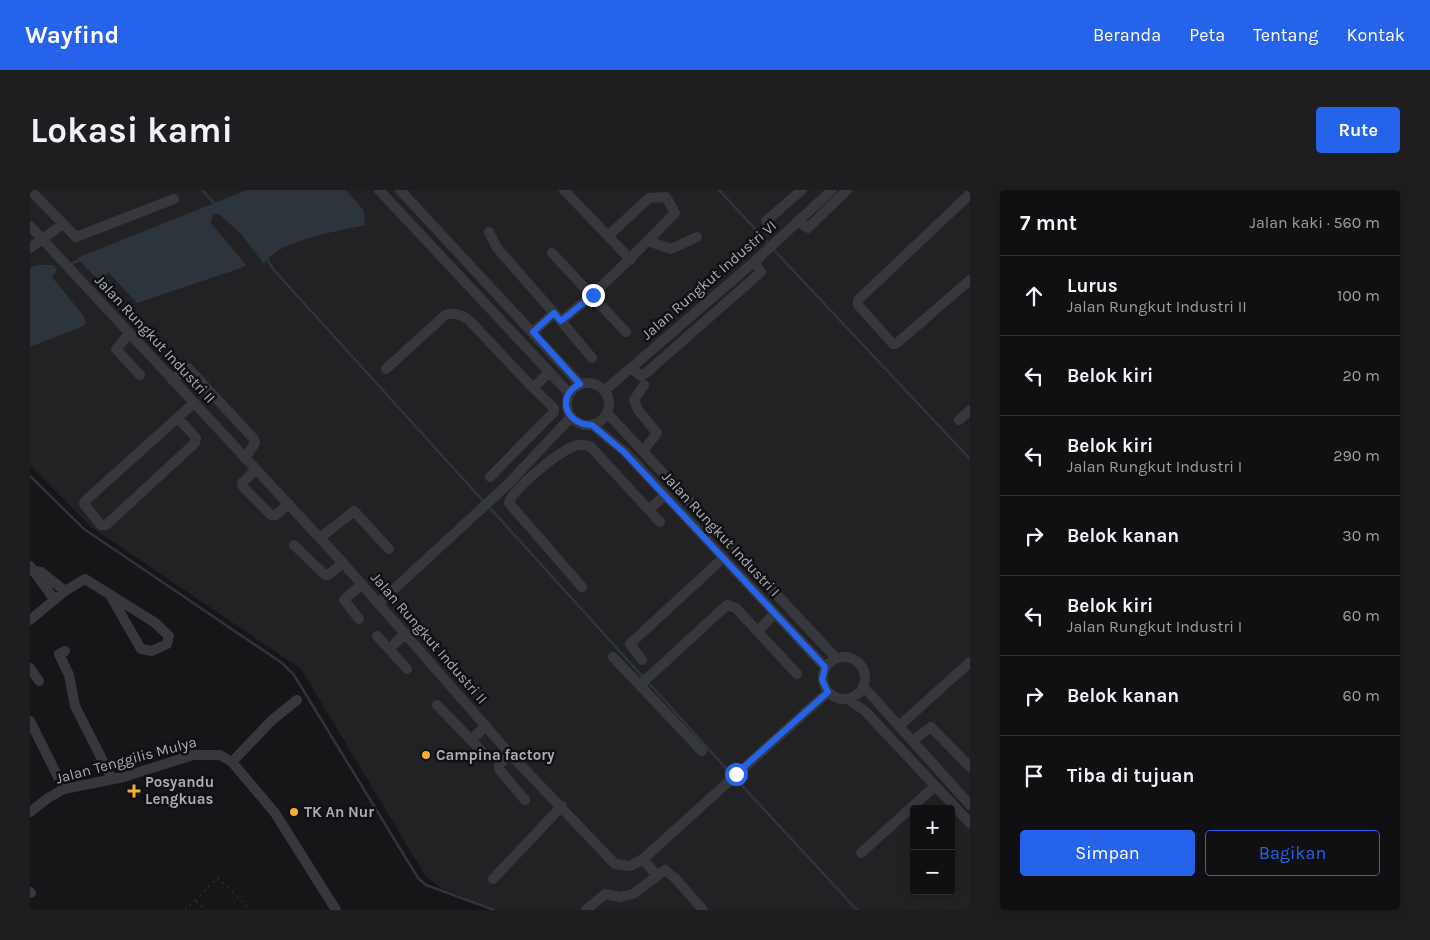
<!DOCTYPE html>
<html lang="id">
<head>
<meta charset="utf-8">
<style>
	:root { --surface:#101012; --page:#1e1e20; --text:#f1f3f6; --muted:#9c9d9f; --line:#303032; --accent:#2563eb }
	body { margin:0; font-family:Karla,sans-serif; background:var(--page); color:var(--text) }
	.controls { position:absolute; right:15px; bottom:15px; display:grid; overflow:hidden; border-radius:5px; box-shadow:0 2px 12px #0003 }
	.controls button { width:45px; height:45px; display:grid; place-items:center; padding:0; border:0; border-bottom:1px solid var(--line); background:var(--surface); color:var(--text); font:25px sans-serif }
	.stop { position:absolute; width:15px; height:15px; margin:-11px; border:4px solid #2563eb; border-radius:50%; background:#fff }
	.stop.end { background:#2563eb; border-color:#fff; box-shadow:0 1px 5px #0008 }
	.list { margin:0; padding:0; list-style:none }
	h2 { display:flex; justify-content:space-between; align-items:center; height:65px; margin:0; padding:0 20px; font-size:21px }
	h2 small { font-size:16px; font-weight:400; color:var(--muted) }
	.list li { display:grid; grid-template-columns:32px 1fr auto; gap:15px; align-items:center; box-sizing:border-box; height:80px; padding:0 20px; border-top:1px solid var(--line) }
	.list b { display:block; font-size:19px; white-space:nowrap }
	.list p { margin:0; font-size:16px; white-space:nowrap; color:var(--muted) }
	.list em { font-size:16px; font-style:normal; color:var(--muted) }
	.actions { display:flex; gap:10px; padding:15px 20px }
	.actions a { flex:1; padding:11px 0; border:1px solid var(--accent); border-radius:5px; text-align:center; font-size:18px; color:var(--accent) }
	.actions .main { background:var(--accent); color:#fff }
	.icon { flex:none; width:28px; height:28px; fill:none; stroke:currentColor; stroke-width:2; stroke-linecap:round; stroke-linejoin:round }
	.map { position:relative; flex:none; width:940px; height:720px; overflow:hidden; border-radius:5px }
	header { display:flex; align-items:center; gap:30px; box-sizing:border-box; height:70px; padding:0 25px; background:var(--accent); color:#fff }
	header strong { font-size:24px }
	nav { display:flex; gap:28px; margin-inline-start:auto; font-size:18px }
	.intro { display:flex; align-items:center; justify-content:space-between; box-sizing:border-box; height:120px; padding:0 30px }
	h1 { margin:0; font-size:35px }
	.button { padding:12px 22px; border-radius:5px; background:var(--accent); color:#fff; font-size:18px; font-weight:700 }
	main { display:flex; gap:30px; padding:0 30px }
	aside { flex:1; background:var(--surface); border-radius:5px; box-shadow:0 2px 12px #0003 }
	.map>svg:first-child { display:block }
	.built { fill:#222225; fill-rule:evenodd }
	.water { fill:#2c353c }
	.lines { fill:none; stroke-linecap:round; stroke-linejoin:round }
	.stream { stroke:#2c353c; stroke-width:2.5 }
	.path { stroke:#3d3f44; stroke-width:1; stroke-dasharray:2.5 4; stroke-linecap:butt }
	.minor { stroke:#37383d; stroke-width:10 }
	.route { stroke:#2563eb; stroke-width:6 }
	.poi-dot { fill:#f2b134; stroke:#111113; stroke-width:2 }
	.labels { text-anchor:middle; stroke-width:5; stroke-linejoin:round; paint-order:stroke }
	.street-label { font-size:15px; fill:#a8adb8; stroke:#111113 }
	.poi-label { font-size:15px; font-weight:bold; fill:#a8adb8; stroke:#111113; text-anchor:start }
</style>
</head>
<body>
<header>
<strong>Wayfind</strong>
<nav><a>Beranda</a><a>Peta</a><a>Tentang</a><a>Kontak</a></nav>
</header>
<div class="intro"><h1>Lokasi kami</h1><a class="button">Rute</a></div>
<main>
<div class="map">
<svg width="940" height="720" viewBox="0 0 940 720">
	<rect width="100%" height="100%" fill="#161618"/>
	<path class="built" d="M0,0H940V720H464L413,699L396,687L271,479L61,337L0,275ZM884,619H921V701H884Z"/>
	<path class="water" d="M217,0H316L334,21L335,35C307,42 249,49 234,74L211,44L189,24H183L181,33L216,75L214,77L107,113L78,82L76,87L69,91L47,68Z
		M6,75H23L27,80L22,87L53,125L56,133L53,136L0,157V78Z"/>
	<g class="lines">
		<path class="stream" d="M172,0L186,15
			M689,0L739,54
			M743,59L940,269
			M236,67L243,79L455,313
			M41,74L52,69
			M0,286L54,339L252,473L264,485L388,688L396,695L464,720
			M459,317L613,487
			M617,491L702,585
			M706,589L827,720"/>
		<path class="path" d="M166,711L176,720
			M155,720L188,688L221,720"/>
		<path class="minor" d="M0,0L46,47L144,9
			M349,0L539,203
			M370,0L550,194
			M534,0L601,70
			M940,4L828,110V115L863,154H866L940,90
			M736,31L772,0
			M768,32L778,38L817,0
			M0,36L313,373L480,564L585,674L600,676L613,669L798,502
			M459,42L467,58L524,123
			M618,51L641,59L667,47
			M0,58L33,34
			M522,63L596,142
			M531,131L562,168
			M503,142L524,123L531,131C572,98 608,61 645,23L636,7L619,8L578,46
			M99,144L86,159L110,185
			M601,178L611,186L616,183L731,82L724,72
			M356,179L415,125C424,122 431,124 439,130L503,198L519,182
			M142,190L158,178L224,249L225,253L215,268
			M537 214a21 21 0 1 1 42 0a21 21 0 1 1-42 0Z
			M574,201L724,72L802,0
			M577,223L806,468
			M148,228L166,248L165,253L76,335H71L54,314L55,311L164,213
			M929,230L940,220
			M562,235L595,262L795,477
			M613,261L627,243L608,220L604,210L614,195
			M226,279L212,293L213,297L241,325H246L259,314
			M460,287L524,222V218L503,198
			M619,320L635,305
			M290,348L324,321L359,359
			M264,355L295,385H298L313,373
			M0,376L24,409
			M5,381L11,382L35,401
			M552,397L479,313C483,298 529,262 544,256C550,254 554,255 560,256L630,332
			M349,413L477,295L541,227
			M329,429L314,410L332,394
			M0,430L35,401L55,389L124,432L139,446L137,454L122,461L111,459L80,405
			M728,441L745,423
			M347,446L377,479
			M359,459L376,443
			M35,461L29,464L39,485L45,516L82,589
			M793 488a21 21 0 1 1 42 0a21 21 0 1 1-42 0Z
			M583,467L672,561
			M612,470L600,454L693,368
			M0,478L9,491
			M611,494L697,415L706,418L767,484
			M833,496L940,615
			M818,509L835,521L940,633
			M407,515L441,550L456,536
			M0,531L34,599
			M869,536L940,472
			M441,550L457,567
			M882,551L901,537L940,577
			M480,564L469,575V579L495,610
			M202,572L242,530L267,510
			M0,622L18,608L34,599L94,587L163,565H190L202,572L245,623L306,720
			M831,663L905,596
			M613,669L627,686
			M463,689L532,616
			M0,702L1,703
			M556,720L575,704L590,707L603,704L635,680L646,689L673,720"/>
	</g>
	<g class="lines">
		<path class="route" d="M563,105L531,131L524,123L503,142L550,194C525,206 536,235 562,235L594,262L795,477L792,490L798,502L706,584"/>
	</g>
	<g class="poi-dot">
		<circle cx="396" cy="565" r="5"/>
		<path d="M101.5 593.5h5v5h5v5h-5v5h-5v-5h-5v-5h5z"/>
		<circle cx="264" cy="622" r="5"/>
	</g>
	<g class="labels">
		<g class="street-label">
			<text transform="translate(679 90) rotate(-41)" y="5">Jalan Rungkut Industri VI</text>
			<text transform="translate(125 149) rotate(47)" y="5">Jalan Rungkut Industri II</text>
			<text transform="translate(691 344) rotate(47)" y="5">Jalan Rungkut Industri I</text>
			<text transform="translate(399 448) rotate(49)" y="5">Jalan Rungkut Industri II</text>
			<text transform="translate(96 570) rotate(-15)" y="5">Jalan Tenggilis Mulya</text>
		</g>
		<g class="poi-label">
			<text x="406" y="570">Campina factory</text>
			<text x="115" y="597">Posyandu<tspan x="115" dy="17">Lengkuas</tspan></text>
			<text x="274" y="627">TK An Nur</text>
		</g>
	</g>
</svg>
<div class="controls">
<button>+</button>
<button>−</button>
</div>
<div class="stop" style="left:706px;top:584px"></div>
<div class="stop end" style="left:563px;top:105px"></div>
</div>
<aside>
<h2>7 mnt<small>Jalan kaki · 560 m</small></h2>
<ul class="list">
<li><svg class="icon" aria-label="ahead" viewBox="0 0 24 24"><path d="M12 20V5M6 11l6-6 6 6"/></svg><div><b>Lurus</b><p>Jalan Rungkut Industri II</p></div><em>100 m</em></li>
<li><svg class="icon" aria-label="left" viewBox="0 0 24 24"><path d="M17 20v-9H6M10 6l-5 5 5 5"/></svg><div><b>Belok kiri</b></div><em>20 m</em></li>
<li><svg class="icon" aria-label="left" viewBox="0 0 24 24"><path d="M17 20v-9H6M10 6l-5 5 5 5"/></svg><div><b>Belok kiri</b><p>Jalan Rungkut Industri I</p></div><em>290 m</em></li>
<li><svg class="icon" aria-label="right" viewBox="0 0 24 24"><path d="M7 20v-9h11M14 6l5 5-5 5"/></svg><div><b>Belok kanan</b></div><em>30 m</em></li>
<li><svg class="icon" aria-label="left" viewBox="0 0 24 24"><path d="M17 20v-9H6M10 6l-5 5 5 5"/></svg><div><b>Belok kiri</b><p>Jalan Rungkut Industri I</p></div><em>60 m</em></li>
<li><svg class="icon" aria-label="right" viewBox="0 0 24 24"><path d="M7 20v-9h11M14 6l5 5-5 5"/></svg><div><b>Belok kanan</b></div><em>60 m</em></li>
<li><svg class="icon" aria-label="arrive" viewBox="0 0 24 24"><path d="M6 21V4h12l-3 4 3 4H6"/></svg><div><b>Tiba di tujuan</b></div></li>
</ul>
<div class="actions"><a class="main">Simpan</a><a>Bagikan</a></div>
</aside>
</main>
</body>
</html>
